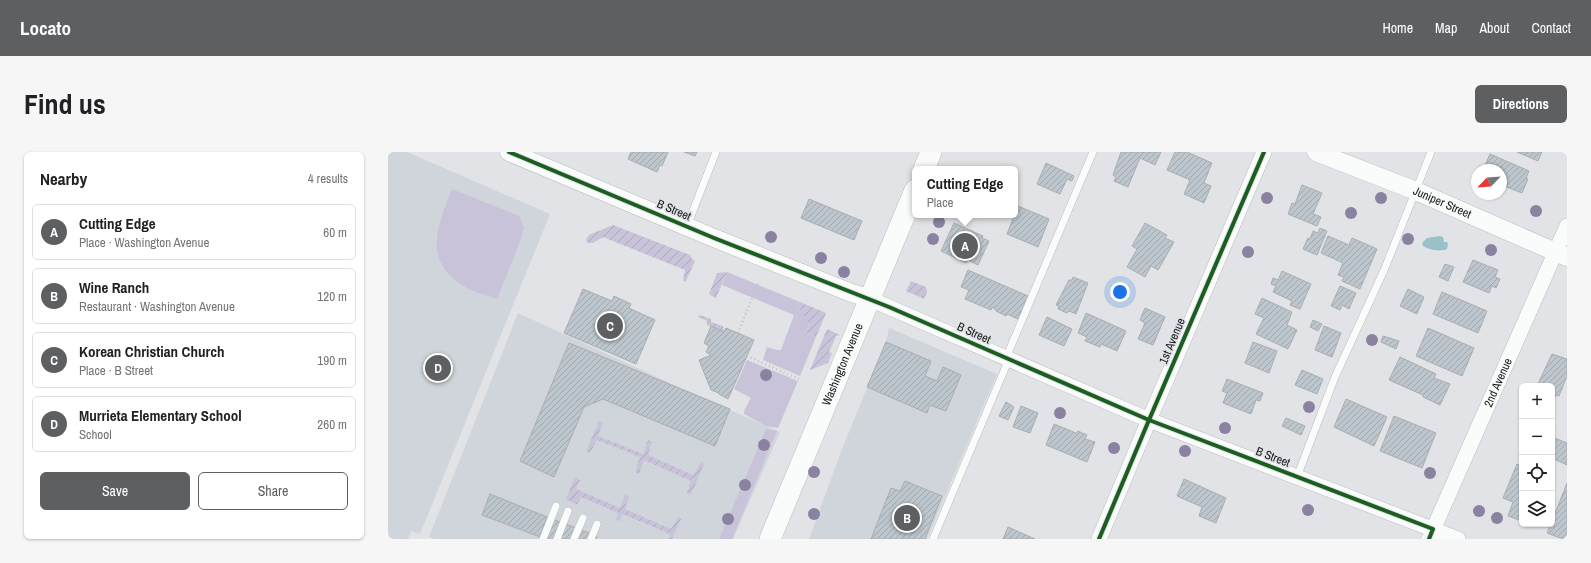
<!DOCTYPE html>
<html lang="en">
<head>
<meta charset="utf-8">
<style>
	:root { --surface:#fff; --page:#f6f6f6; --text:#202124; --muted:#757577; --line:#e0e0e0; --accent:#5e5f61 }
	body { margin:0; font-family:"Archivo Narrow",sans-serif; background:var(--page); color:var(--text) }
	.controls { position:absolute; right:12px; bottom:12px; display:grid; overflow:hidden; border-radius:6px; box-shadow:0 1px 3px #0004 }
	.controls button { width:36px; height:36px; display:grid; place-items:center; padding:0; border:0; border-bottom:1px solid var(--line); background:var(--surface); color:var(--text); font:20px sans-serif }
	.compass { position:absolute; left:1083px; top:12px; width:36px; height:36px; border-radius:50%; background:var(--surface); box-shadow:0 1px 3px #0004; rotate:245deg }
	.you { position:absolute; left:732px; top:140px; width:14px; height:14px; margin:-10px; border:3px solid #fff; border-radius:50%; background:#1a73e8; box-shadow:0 0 0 6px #1a73e833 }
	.badge { display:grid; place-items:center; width:26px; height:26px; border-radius:50%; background:var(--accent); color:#fff; font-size:13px; font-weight:700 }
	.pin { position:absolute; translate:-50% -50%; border:2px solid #fff; box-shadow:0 1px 4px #0006 }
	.popup { position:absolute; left:524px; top:14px; width:106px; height:52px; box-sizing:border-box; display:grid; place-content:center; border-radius:6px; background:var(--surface); filter:drop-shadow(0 1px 3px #0005); font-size:13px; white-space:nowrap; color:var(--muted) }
	.popup b { font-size:15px; color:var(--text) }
	.popup::after { content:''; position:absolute; left:50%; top:100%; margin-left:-8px; border:8px solid transparent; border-top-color:var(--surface) }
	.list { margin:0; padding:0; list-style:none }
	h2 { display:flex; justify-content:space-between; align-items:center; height:52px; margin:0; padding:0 16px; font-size:17px }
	h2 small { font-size:13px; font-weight:400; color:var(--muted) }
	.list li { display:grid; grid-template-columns:26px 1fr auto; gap:12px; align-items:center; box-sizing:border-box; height:56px; margin:0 8px 8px; padding:0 8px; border:1px solid var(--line); border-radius:6px }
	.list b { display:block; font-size:15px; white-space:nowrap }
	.list p { margin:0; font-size:13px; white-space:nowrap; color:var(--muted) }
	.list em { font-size:13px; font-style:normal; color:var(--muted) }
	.actions { display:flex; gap:8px; padding:12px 16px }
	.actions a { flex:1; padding:9px 0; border:1px solid var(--accent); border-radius:6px; text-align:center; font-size:14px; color:var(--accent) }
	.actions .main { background:var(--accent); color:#fff }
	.icon { flex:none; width:22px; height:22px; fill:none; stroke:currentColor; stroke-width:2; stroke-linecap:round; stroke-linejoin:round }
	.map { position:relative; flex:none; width:1179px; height:387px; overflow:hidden; border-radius:6px }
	header { display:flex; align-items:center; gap:24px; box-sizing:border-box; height:56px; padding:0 20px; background:var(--accent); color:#fff }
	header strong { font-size:19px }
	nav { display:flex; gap:22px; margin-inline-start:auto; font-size:14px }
	.intro { display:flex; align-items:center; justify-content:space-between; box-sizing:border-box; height:96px; padding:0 24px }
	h1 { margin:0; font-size:28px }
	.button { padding:10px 18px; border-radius:6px; background:var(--accent); color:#fff; font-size:14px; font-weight:700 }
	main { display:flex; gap:24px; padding:0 24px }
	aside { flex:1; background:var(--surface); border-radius:6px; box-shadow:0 1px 3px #0004 }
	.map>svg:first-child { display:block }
	.built { fill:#d0d5dc }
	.green { fill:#c9c3da }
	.garden { fill:url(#garden-furrows) }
	.water { fill:#98c1c9 }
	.building { fill:url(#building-hatch); stroke:#abadae }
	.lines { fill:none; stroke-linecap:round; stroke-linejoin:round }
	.service-casing { stroke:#bcbdbf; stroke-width:8 }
	.minor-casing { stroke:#bcbdbf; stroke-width:16 }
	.tertiary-casing { stroke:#bcbdbf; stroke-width:19 }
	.secondary-casing { stroke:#bcbdbf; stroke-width:22 }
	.path { stroke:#c2c2c3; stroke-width:2.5; stroke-dasharray:1 3; stroke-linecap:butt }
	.service { stroke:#fafbfb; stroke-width:7 }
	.minor { stroke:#fafbfb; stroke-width:15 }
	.tertiary { stroke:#fafbfb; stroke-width:18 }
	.secondary { stroke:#fafbfb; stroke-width:21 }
	.cycleway-casing { stroke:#e0e3e7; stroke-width:6 }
	.cycleway { stroke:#1b5e20; stroke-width:4 }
	.tree { fill:#8b81a0 }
	.labels { text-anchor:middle; stroke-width:3.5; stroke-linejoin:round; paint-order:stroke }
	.street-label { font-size:12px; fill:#171819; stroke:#e0e3e7 }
</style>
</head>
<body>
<header>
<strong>Locato</strong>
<nav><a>Home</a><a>Map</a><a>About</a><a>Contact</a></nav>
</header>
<div class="intro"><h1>Find us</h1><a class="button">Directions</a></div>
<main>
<aside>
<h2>Nearby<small>4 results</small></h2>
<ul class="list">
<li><span class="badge">A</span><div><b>Cutting Edge</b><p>Place · Washington Avenue</p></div><em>60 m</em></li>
<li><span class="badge">B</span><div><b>Wine Ranch</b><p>Restaurant · Washington Avenue</p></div><em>120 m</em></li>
<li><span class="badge">C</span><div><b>Korean Christian Church</b><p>Place · B Street</p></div><em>190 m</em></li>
<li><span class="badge">D</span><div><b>Murrieta Elementary School</b><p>School</p></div><em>260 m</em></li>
</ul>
<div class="actions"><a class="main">Save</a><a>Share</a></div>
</aside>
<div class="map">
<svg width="1179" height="387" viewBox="0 0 1179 387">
	<defs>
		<pattern id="garden-furrows" width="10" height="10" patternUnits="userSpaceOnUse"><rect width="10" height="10" fill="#c9c3da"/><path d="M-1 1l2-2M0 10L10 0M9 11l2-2" fill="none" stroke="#aca7ba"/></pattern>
		<pattern id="building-hatch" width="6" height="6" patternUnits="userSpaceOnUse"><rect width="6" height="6" fill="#bcc6cc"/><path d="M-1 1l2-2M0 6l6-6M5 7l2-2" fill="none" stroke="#a1a9af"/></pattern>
	</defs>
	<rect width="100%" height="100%" fill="#e1e3e6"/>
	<path class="built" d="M0,0H19L162,62L32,382L23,379L20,387H0Z
		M130,161L284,232L392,280L345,387H46L41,385Z
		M501,176L609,222L539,387H421L454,297L498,190Z"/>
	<path class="green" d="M64,37L131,64L136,76L133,87L109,147C98,143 84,140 74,133C34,107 50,73 64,37Z
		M339,120L412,150L410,156L414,159L421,174L417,181L428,185L412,224L375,208L379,195L389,198H393L406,163L334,133Z
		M359,208L410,229L390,276L378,274L356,262V259L363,246L346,237Z
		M378,277L389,279L344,387H331Z"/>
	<path class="garden" d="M225,73L302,103L304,107L307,109L298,129L296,130L295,128L297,118L215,85L205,91H200L198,88L201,83Z
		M339,120L328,146L321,142L329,121Z
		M523,129L538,135L539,140L536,147L518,139Z
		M412,150L438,161L428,185L417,181L421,174L414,160L410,156Z
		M312,163L323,167V170L335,174L336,180L319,173V169L310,165Z
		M439,177L452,183L448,184L441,200L444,201L440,211L422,218Z
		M211,269L215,271L210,284L255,302L260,288L264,290L260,303L305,323L314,309L316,312L303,343L299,341L303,329L256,308L251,322L247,320L252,305L209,288L202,301L198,299Z
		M187,325L192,328L188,337L232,356L237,343L241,344L237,357L283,377L290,365L293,367L284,387H280L282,382L235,362L231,369L228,368L230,361L193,345L189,353L178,347Z"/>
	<path class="water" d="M1052,84L1055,85L1056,90H1059L1060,92L1059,97C1052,100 1041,98 1035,94L1034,91L1039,86Z"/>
	<path class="building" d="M243,0H280L274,14L272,13L269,20L240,7Z
		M296,0H309L307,4Z
		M733,0H773L767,13L752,6L740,35L726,29L728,25L725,23Z
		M787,0H799L824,11L816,31L823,34L816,51L796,42L802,28L779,18Z
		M1129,0H1154L1150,9Z
		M1102,2L1141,19L1138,26L1140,27L1134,41L1116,34L1115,36L1113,35V18H1095Z
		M658,11L686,24L684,29L679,27L672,42L649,32Z
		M914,33L934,41L925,62L933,65L929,74L900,62L904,51L907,52Z
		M421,47L474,69L466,88L413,66Z
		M630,54L661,67L650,95L619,82Z
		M566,71L595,84L594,86L601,89L590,113L580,108L578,111L553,99Z
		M757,71L779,83L777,86L786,90L770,118L763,114L757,125L739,115L749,97L744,94Z
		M932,76L939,79L929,103L915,97L920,86L922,87L925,79L930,81Z
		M940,84L961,93L964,86L989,97L972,137L954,129L956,125L950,123L955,111L933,101Z
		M1085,108L1110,118L1107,125L1112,127L1108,136L1104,134L1101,141L1075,130Z
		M1057,112L1066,115L1060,129L1051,125Z
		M580,118L640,144L630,167L619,162L618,164L608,159V158L604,155L603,158L577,147L581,138L573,135Z
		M894,119L923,132L912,157L902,153L904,149L885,140L888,134L883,132L885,126L890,128Z
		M685,125L700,131L688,162L681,159L679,161L670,157L671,154L668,153L681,128H684Z
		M952,134L968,141L961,157L954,153L952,158L943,154Z
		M195,137L224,149L226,144L243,152L241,156L267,168L248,212L176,181Z
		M1020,137L1036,145L1029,162L1012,154Z
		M1054,140L1099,159L1090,181L1045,162Z
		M874,146L904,160L899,173L909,178L900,197L868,182L876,166L867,162Z
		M757,156L777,165L765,193L750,187L757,171L752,168Z
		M698,161L738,179L729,199L713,192L712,195L697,189L699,185L690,181Z
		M659,165L684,177L676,194L651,183Z
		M925,168L934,172L930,179L922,175Z
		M323,174L336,180L338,176L366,188L340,247L331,242V241L323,238L311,208L323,203L318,200L321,194L316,191Z
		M936,174L953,181L944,205L927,198Z
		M1040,176L1086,196L1074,224L1028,204Z
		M995,184L1011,189L1008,197L993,190Z
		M498,190L543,209L537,224L549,229L555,215L573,223L558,259L542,253L539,261L479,235Z
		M865,190L889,199L881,221L857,211Z
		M181,191L342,257L327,294L215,247L196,255L166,325L132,309Z
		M1164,202L1179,207V224L1171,244L1168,243L1165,250L1164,234H1149Z
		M1012,205L1048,222L1046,226L1062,232L1052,253L1035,245V243L1001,228Z
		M914,218L935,227L929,242L907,233Z
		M839,227L875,241L872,249L868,248L863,262L835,251L839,241L834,239Z
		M958,247L999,265L986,294L946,275Z
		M618,250L626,255L620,268L611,264Z
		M633,254L650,261L642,281L625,275Z
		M1006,264L1048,281L1034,316L992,299Z
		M898,266L917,274L913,283L894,274Z
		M666,272L688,281L690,279L699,283L697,287L707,290L699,310L658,293Z
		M1164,285L1179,291V313L1164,306Z
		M1129,312L1134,314V369L1120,364L1125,350L1115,346Z
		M796,327L838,346L828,371L811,364L814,355L789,344Z
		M517,329L554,344L537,387H483L503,336L512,339Z
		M1179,331V387H1175L1159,381L1163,372H1164V369Z
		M102,342L159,365L152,385L94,363Z
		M159,365L209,384L208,387H156L152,385Z
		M620,375L647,387H615Z"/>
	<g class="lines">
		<defs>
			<path id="service" d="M299,74L328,0
				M618,206L705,0
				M909,325L947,225L997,116L1043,0
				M155,387L168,354
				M169,387L180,359
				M186,387L195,366
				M203,387L209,372
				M545,387L621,207"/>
			<g id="minor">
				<path d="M482,147L761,268L1070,387"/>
				<path d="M711,387L761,268L876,0"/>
				<path id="s1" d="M1041,387L1179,74"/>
			</g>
			<g id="tertiary">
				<path d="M121,0L326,86L461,140L482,147"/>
				<path id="s2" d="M928,0L1028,39L1179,105"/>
			</g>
			<g id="secondary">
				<path d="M536,17L543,0"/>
				<path id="s3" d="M382,387L527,38"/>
			</g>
		</defs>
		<use href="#service" class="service-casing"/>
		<use href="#minor" class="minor-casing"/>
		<use href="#tertiary" class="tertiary-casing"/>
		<use href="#secondary" class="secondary-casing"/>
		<path class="path" d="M350,181L371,129
			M359,204L413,228"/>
		<use href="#service" class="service"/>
		<use href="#minor" class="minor"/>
		<use href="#tertiary" class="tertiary"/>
		<use href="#secondary" class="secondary"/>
		<defs>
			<path id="cycleway" d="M121,0L326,86L501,155L761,268L1045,377L1041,387
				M711,387L761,268L876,0"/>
		</defs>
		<use href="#cycleway" class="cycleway-casing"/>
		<use href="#cycleway" class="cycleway"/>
	</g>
	<g class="tree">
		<circle cx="879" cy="46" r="6"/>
		<circle cx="993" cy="46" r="6"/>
		<circle cx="1148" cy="59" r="6"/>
		<circle cx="963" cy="61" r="6"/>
		<circle cx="551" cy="70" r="6"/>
		<circle cx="383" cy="85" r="6"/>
		<circle cx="545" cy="87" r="6"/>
		<circle cx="1020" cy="87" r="6"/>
		<circle cx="1103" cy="98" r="6"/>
		<circle cx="860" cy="100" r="6"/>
		<circle cx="433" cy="106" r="6"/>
		<circle cx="456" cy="120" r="6"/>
		<circle cx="984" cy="188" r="6"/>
		<circle cx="378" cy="223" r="6"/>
		<circle cx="921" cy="255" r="6"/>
		<circle cx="672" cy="261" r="6"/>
		<circle cx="837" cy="276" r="6"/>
		<circle cx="376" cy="293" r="6"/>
		<circle cx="726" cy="296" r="6"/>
		<circle cx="797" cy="299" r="6"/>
		<circle cx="426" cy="320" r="6"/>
		<circle cx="1042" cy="321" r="6"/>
		<circle cx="357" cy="333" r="6"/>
		<circle cx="920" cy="358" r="6"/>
		<circle cx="1091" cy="359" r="6"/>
		<circle cx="426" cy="362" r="6"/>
		<circle cx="1109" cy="366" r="6"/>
		<circle cx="340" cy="367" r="6"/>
	</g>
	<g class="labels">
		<g class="street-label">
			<text dy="4" stroke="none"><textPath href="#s2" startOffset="136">Juniper Street</textPath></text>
			<text transform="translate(286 58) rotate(23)" y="4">B Street</text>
			<text transform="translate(586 181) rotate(24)" y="4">B Street</text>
			<text transform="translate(784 189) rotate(-67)" y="4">1st Avenue</text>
			<text dy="4" stroke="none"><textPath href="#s3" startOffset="189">Washington Avenue</textPath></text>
			<text dy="4" stroke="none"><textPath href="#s1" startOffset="171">2nd Avenue</textPath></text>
			<text transform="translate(885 305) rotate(21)" y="4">B Street</text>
		</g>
	</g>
</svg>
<div class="controls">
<button>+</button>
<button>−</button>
<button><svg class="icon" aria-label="locate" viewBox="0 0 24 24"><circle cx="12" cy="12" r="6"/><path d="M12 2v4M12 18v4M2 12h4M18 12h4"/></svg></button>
<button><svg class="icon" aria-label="layers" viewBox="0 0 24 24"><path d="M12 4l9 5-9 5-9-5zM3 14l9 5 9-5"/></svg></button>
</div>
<svg class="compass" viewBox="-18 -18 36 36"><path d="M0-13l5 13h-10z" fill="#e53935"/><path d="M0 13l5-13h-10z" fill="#757577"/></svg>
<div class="you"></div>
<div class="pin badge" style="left:577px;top:94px">A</div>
<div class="popup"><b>Cutting Edge</b>Place</div>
<div class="pin badge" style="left:519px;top:366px">B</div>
<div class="pin badge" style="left:222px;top:174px">C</div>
<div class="pin badge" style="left:50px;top:216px">D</div>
</div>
</main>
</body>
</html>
